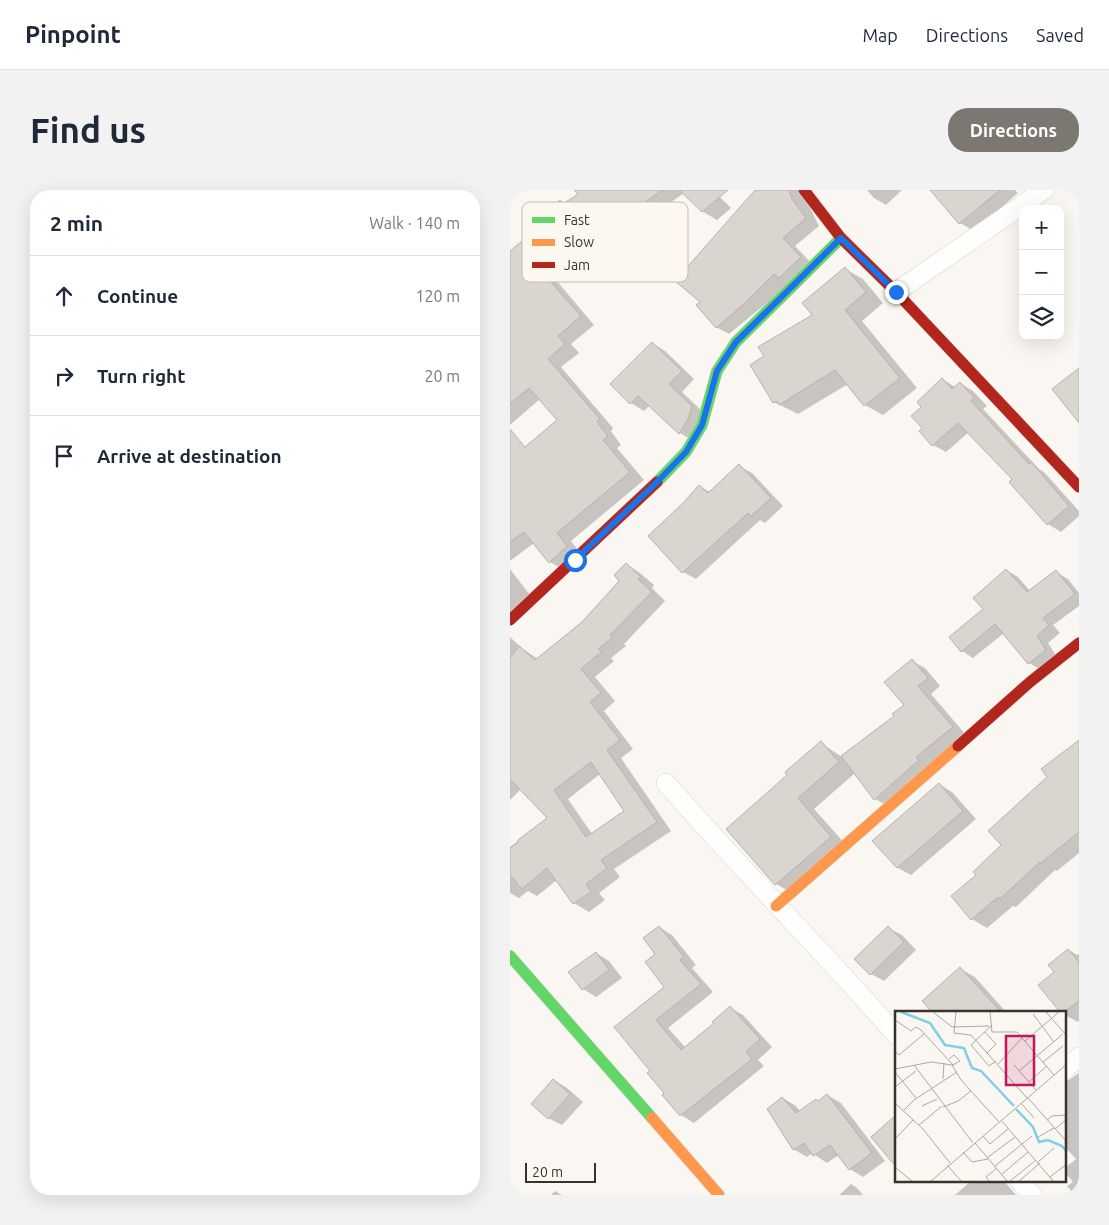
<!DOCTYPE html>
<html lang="en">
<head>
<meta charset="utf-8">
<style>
	:root { --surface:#fff; --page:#f2f2f3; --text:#1f2937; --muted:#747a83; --line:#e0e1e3; --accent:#7c7871 }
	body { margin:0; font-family:Ubuntu,sans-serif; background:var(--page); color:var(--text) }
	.controls { position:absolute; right:15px; top:15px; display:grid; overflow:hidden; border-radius:10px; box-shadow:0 5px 20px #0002 }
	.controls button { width:45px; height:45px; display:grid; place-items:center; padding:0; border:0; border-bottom:1px solid var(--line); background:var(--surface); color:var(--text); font:25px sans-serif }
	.scale { position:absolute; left:15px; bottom:12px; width:71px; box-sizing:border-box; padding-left:5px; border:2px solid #38332b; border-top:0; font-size:14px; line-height:18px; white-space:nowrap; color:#38332b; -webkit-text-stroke:4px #fdf8ef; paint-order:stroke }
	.stop { position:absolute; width:15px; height:15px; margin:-11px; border:4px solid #1a73e8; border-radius:50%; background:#fff }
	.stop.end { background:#1a73e8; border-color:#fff; box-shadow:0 1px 5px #0008 }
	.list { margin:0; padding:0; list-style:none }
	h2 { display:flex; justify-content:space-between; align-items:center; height:65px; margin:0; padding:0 20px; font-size:21px }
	h2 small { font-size:16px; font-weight:400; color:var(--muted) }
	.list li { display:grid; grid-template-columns:32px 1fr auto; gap:15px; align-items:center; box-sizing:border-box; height:80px; padding:0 20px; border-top:1px solid var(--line) }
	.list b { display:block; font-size:19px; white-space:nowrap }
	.list em { font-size:16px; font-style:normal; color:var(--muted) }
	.icon { flex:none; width:28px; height:28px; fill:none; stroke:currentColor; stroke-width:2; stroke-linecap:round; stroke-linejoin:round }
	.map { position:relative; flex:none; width:569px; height:1005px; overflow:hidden; border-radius:20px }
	header { display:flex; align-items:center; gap:30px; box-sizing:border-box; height:70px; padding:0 25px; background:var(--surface); border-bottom:1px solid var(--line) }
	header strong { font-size:24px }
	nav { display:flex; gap:28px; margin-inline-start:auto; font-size:18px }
	.intro { display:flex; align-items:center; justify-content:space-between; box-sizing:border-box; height:120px; padding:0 30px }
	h1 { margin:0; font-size:35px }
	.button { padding:12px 22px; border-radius:20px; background:var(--accent); color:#fff; font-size:18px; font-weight:700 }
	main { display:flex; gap:30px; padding:0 30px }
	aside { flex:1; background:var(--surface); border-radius:20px; box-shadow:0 5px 20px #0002 }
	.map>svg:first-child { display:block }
	.shadow { fill:#0003; fill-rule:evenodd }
	.building { fill:#dad5cf; stroke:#b6b2ac; fill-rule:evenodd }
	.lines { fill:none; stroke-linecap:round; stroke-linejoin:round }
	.street-casing { stroke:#d5d2cc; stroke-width:20 }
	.fast-casing { stroke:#d5d2cc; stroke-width:12 }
	.slow-casing { stroke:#d5d2cc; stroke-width:12 }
	.jam-casing { stroke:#d5d2cc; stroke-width:12 }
	.street { stroke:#fefefd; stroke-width:19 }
	.fast { stroke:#63d668; stroke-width:11 }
	.slow { stroke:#ff974d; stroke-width:11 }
	.jam { stroke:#b3261e; stroke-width:11 }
	.route { stroke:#1a73e8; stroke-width:6 }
	.inset-river { fill:none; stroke:#80cfe3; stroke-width:2.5 }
	.inset-road { fill:none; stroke:#aca9a2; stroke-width:1 }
	.view { fill:#c2185b; fill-opacity:0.15; stroke:#c2185b; stroke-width:2.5 }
	.inset-edge { fill:none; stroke:#38332b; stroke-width:2.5 }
	.key { fill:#fdf8ef; stroke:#c2bdb4; stroke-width:1 }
	.key-label { font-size:14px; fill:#38332b }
</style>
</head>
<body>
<header>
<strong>Pinpoint</strong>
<nav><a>Map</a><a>Directions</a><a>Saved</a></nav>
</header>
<div class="intro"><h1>Find us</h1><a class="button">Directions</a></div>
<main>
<aside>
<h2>2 min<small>Walk · 140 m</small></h2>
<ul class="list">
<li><svg class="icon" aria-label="ahead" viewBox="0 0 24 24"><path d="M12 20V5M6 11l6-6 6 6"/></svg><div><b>Continue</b></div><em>120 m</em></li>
<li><svg class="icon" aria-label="right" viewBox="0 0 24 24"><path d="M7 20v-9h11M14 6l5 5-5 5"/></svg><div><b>Turn right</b></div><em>20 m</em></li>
<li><svg class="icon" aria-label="arrive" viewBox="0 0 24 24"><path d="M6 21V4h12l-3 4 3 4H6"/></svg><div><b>Arrive at destination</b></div></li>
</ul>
</aside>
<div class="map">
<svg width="569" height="1005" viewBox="0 0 569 1005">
	<rect width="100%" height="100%" fill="#faf7f2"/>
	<path class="shadow" d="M75,0H203L221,18L207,30L192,21L174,3L146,23L175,56L160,69L145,60L134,46L127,51L113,42L93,25L79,40L91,53L46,90L84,135L61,154L69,163L51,177L103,238L101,241L111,255L107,258L134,290L61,351L71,364L54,380L40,372L24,353L0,371V272L48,230L30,209L0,235V64L18,47L50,12L55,14Z
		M246,0H291L309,36L285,56L303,75L219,144L206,137L192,113Z
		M357,0H392L376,15L364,8Z
		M437,0H505L508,3L464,41L450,33L428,8Z
		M335,79L353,89L373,113L352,131L407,198L373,225L355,215L338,194L288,224L264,212L255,167L303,125Z
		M142,153L155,161L184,189L172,202L195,224L183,251L170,243L140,215L134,221L121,213L102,194Z
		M432,189L445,197L450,193L463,201L477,216L473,219L529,279L534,282L569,321V326L551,342L538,334L503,289L459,242L436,262L423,255L414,238L413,217Z
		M229,276L242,283L273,316L255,333L250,330L186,389L173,382L139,346L175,313L189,296L200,302Z
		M116,374L130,383L144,395L142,398L155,411L114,454L116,456L101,468L104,471L85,487L105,511L94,521L123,559L111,568L161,641L104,679L110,687L89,703L95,710L79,722L64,713L47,690L27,706L18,701L9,708L0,703V657L39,628L11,599L0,610V447L13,459L28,469L73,432L111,391ZM90,584L116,621L82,644L58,609Z
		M0,379L23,409L0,427Z
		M496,380L508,387L520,401L546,382L558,389L569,403V416L543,435L550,443L538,453L547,467L531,480L519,473L494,443L463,468L452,461Z
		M402,471L415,478L430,496L421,504L456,545L378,616L365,609L345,583L304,619L338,657L284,704L266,694L218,639L279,585L311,553L332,567L385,526L395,515Z
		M569,551V663L547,681L545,680L506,717L503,716L477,738L462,729L468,685L493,655L539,588L532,579Z
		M429,594L442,602L466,629L401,685L388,678L364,652Z
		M149,737L162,745L186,775L182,778L203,802L158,838L176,858L206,833L220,818L233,825L262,857L248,870L254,876L184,933L171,925L154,905L156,903L141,882L106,837L156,797L147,765Z
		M378,738L392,745L406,760L374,791L361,784Z
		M559,760L567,765L569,764V831L568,832L555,825V822H551L530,795L545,783Z
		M86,763L99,771L112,788L86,807L73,799L60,782Z
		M450,779L465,787L496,822H424L414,811Z
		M555,873L560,881L557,891L569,883V1005H565L557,996L563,992L555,982V978L566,969L555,957Z
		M44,890L57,898L73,912L52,935L38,928Z
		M317,905L331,913L375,971L353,987L340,979L329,965L317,973L302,963L297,967L283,959L273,908L286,916L290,921L309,912Z
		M387,926V975L362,947Z
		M461,991H494L506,1005H445Z
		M341,994L347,998L353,1005H329Z
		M45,1001L52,1005H41Z"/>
	<path class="building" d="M64,0H153L132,14L161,48L145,61L123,35L112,43L81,15L65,31L78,45L32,82L71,126L48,146L55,154L38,169L90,229L87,232L98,246L93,250L120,282L47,343L57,356L39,373L14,342L0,352V239L15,257L47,230L19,198L0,214V61L17,47L12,42L50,10L53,14L68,4Z
		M169,0H218L192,22Z
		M245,0H279L282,9L296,28L273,48L291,67L269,88L264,84L236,112L206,138L186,115L190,112L165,91Z
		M420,0H490L449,34Z
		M335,77L356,102L335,120L390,188L354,216L325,180L269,215L267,211L263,213L240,175L254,166L248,157L302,125L292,113Z
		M142,152L172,181L159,194L182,216L178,229L169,244L128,206L120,214L100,194Z
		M569,178V233L542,199Z
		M432,188L442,199L450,192L464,208L461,211L519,274L521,272L559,316L537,335L499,292L502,289L448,233L422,256L409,241L412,238L401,226L411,217L407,212Z
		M229,274L261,308L241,326L238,323L172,383L138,346L174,312L189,295L198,303Z
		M116,373L131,387L128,389L142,402L100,445L102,448L88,459L91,462L71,479L91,503L80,512L110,550L97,560L147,632L91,670L97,678L76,694L81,702L63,714L37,678L12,699L0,685V658L8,652V650L37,628L0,589V468L9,456L25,470L72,432L109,391L104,385ZM81,572L114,621L76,647L44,600Z
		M496,379L517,402L546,380L565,404L533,428L539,435L527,446L536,460L518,474L485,434L451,462L439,447L473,419L463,408Z
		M402,469L418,488L408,496L443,537L406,567L409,570L364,610L331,566L384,526L382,524L394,515L374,492Z
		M569,550V642L531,673L530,672L490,709L488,707L461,730L441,706L466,685L463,682L491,655L478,641L537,587L531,579Z
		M311,551L329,572L288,608L321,647L265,695L216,639L277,585L275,582Z
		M429,593L453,621L387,678L362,651Z
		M149,736L174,767L170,770L191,794L146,830L171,860L204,833L202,832L220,816L250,849L236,862L242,869L170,926L152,905L154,903L137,883L140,881L104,837L154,797L135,772L145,764L133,748Z
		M378,736L394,752L360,785L344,769Z
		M558,759L569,772V811L554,822H550L528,795L544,782L538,775Z
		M86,762L99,780L72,800L58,782Z
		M450,777L491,822H422L412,811Z
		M43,889L60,904L38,929L21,914Z
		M317,904L362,963L339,980L320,955L303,966L294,953L283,960L257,919L272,907L286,923L306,909L308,911Z
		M386,925V977L361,947Z"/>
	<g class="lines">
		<defs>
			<path id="street" d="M386,102L534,0
				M156,593C231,679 312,760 387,846
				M555,879L569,867
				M510,991L522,1005"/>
			<path id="fast" d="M147,292L176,262L192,235L207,181L226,152L331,48
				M0,766L142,928"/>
			<path id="slow" d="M266,716L448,556
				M142,928L209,1005"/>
			<path id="jam" d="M294,0L331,48L386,102L569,297
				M0,430L147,292
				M448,556L520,492L569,453"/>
		</defs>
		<use href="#street" class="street-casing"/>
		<use href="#fast" class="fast-casing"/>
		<use href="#slow" class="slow-casing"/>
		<use href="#jam" class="jam-casing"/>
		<use href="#street" class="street"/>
		<use href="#fast" class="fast"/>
		<use href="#slow" class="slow"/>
		<use href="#jam" class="jam"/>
	</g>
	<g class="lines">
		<path class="route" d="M65,370L147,292L176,262L192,235L207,181L226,152L331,48L386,102"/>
	</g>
	<g transform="translate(385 821)">
		<rect width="171" height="171" fill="#faf7f2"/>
		<path class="inset-river" d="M6,1L35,12L50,34L69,37L77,57L86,60L119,95M121,98L138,116L144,131L153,129L167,135L172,141"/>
		<path class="inset-road" d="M38,1L57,16L94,15M61,1L59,22L76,24L132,87M95,1L97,21H122L159,64M151,1L172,25M138,3L159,31M0,9L16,20L21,16L26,19L58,54L65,50L59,44L54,48M96,15L76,34L94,55L101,50M90,21L101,33L92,42M130,30L164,1M0,40L4,44L29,23M148,51L168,35M103,53L127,27M19,54L78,132M119,54L141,79M0,58L36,51L57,54L66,69L104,111M124,60L168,23M0,61L21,87M48,68L49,52M134,71L152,55M0,76L21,60M133,87L172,131M0,92L28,118L55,152M126,92L139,107M27,95L42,88M48,96L63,90L76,80M8,100L19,89L62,61M106,109L159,171M152,109L157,105L172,104M24,114L47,95M160,118L172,108M88,125L95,133L113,118M143,126L159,117M0,128L18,109M80,132L113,171M68,141L77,151L93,148M92,147L120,126M143,151L159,137M52,154L67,171M100,155L137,125M0,156L18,171M107,163L133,141M155,166L172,153M35,171L172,53M95,171L91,166L102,157M114,171L141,149M123,171L145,152"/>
		<path class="view" d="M111,25H139V74H111Z"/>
		<rect width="171" height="171" class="inset-edge"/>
	</g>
	<rect x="12" y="12" width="166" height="80" rx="8" class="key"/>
	<rect x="22" y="27" width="23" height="6" fill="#63d668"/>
	<rect x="22" y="49" width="23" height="7" fill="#ff974d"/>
	<rect x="22" y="72" width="23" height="6" fill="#b3261e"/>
	<g class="key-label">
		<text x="54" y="35">Fast</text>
		<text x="54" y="57">Slow</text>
		<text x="54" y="80">Jam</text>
	</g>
</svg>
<div class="controls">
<button>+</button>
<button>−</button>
<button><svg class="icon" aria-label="layers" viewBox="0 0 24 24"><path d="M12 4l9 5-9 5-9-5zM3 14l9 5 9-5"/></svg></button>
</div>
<div class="scale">20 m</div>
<div class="stop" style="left:65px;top:370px"></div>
<div class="stop end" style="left:386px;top:102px"></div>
</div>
</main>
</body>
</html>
